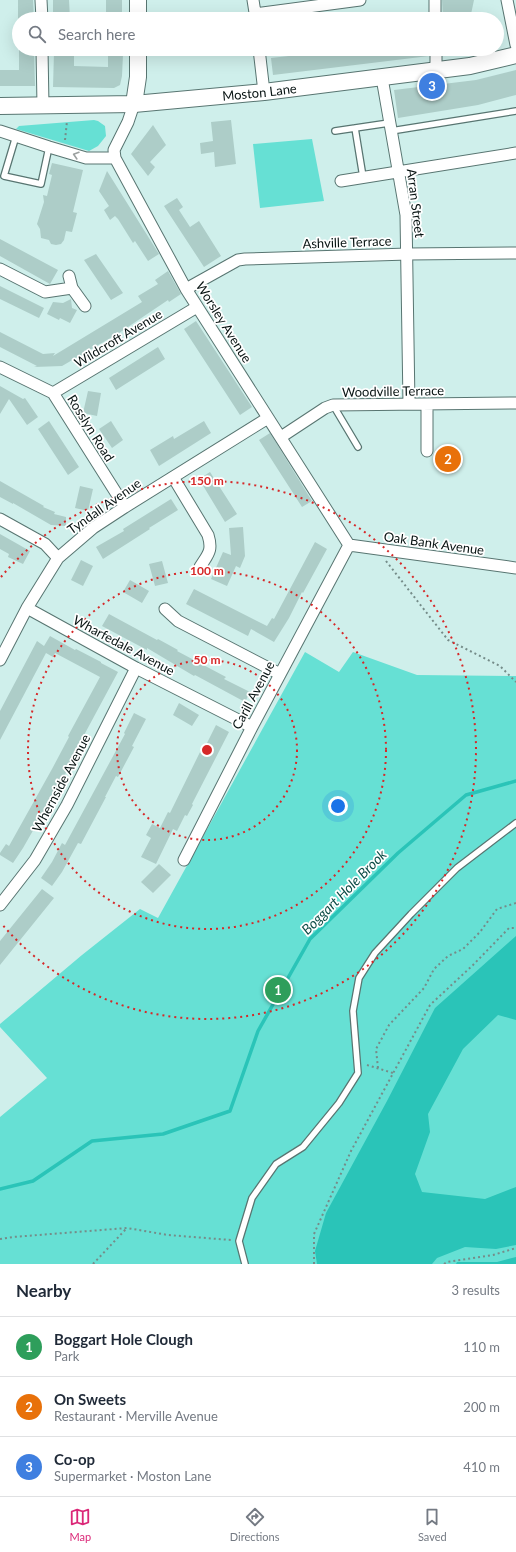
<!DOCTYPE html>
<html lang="en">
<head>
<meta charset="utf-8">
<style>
	:root { --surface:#fff; --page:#f2f2f3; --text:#1f2937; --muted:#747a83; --line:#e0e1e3; --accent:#db2777 }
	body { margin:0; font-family:Lato,sans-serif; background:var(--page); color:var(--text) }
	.you { position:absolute; left:338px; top:806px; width:14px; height:14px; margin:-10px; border:3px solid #fff; border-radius:50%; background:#1a73e8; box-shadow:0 0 0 6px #1a73e833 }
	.badge { display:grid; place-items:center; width:26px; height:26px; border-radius:50%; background:var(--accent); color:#fff; font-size:13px; font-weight:700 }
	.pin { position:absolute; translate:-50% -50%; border:2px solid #fff; box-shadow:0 1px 4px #0006 }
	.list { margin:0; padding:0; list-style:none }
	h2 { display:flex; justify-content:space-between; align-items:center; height:52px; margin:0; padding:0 16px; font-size:17px }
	h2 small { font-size:13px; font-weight:400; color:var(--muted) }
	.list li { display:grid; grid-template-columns:26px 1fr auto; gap:12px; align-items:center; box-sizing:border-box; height:60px; padding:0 16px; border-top:1px solid var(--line) }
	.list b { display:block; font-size:15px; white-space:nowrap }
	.list p { margin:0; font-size:13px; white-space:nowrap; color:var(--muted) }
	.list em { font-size:13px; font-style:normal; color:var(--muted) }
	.icon { flex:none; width:22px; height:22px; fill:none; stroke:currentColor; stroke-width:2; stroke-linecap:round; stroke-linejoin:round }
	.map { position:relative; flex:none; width:516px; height:1264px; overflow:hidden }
	.search { position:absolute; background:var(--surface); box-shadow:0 4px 16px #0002; left:12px; right:12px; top:12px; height:44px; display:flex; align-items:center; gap:10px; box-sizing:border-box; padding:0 14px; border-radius:22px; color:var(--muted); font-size:15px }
	.sheet { height:232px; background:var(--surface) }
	nav { display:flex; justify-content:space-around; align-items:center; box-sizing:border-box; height:56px; border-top:1px solid var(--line); background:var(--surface); font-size:11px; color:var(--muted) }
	nav a { display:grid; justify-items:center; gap:2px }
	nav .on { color:var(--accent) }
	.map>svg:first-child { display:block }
	.green { fill:#66e0d4 }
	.water { fill:#2ac4b8 }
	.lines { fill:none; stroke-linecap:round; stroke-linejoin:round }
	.stream { stroke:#2ac4b8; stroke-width:3.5 }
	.building { fill:#adcdc8 }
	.lane-casing { stroke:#587571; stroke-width:8 }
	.street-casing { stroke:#587571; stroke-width:13 }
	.secondary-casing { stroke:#587571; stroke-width:18 }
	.path { stroke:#758c89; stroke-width:2; stroke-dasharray:2 3; stroke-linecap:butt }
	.lane { stroke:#fff; stroke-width:5.5 }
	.street { stroke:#fff; stroke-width:11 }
	.secondary { stroke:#fff; stroke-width:16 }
	.oneway { stroke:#9ca1a0 }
	.ring { fill:none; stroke:#d62828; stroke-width:2; stroke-dasharray:2 4 }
	.labels { text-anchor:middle; stroke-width:3.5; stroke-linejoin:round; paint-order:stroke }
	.street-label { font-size:13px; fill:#071312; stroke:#fff }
	.water-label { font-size:14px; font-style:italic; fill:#0c4c46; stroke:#fff }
	.centre { fill:#d62828; stroke:#fff; stroke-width:2 }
	.ring-label { font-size:12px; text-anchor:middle; font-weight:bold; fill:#d62828; stroke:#fff; stroke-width:3.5; stroke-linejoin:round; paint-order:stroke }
</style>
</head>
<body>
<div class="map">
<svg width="516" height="1264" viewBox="0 0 516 1264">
	<rect width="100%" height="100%" fill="#cfefeb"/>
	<path class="green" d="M94,120L98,121L105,126L106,136L98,146L89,151L16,129L19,126Z
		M312,139L324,201L260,208L253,144Z
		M305,652L339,672L353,652L417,675L516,676V1264H0V1117L47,1078L0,1027V1024L82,955L140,909L158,918Z"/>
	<path class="water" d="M516,936V1020L498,1015L463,1049L428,1114L430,1132L415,1174L422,1192L485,1199L516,1187V1245L496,1249L465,1247L437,1258L432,1264H317L315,1251L326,1213L387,1101L435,1008Z
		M516,1257V1264H456L457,1262H497Z"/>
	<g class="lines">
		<path class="stream" d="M0,1189L33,1181L92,1141L163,1134L230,1111L258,1031L310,939L398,853L466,795L516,781"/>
	</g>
	<path class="building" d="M18,0H33L34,19H18Z
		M53,0H69L70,19H53Z
		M106,0H122V19H106Z
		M442,0H474L470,19H443Z
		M19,49H34L35,86H0V70H19Z
		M351,49H429V56L273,75L271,58Z
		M54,52H74V66L108,67V54H123L122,76L120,85L114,88L53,87Z
		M516,70V95L478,105L398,118L394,90L476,80Z
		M231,120L236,164L215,167L214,152L201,154L200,143L213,141L211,122Z
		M153,125L166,145L150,162L155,167L148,176L131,154Z
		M52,163L83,170L73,212L77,213L72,232L66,231L64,240L61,244L56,245L51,244L49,240L41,238L40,229L37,224L44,202L43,195L47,196L52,175L49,174Z
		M107,171L159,254L148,261L135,241L133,243L118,219L115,216L110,220L104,210L109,206L99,191Z
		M177,198L183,207L179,210L190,227L199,221L221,256L204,267L164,206Z
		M0,239L58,270L50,284L0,256Z
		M96,254L123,293L111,300L84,260Z
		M168,271L181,294L169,302L168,300L119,333L62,366L34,367L37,366L0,347V332L43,354L55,353L53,356L142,302L138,296L158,284L155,280Z
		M0,286L44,308L39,318L0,299Z
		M71,299L72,308L77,310L70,323L60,318L59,320L47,314L53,302L63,303Z
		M196,321L252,407L240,415L184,329Z
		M158,347L165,359L116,390L109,378Z
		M0,386L23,399L25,398L38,417L27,425L9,399L0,414Z
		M88,391L101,393L97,416L83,413Z
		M49,421L79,467L68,475L38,429Z
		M111,421L123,440L112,448L99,429Z
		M204,421L211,433L159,466L150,450L173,436L174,439Z
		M270,433L312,501L302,507L259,440Z
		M210,472L237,514L225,522L199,479Z
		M0,481L44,506L43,507L55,512L54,514L66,517V526L51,525L13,503V504L0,497Z
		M80,486L93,489L88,511L75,508Z
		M171,499L178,510L149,528L150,529L103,559L96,547L124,531L123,529Z
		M243,527L245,556L240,568L236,566L227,586L211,579L223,552L231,555L229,528Z
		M0,534L30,551L23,564L8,557L9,554L0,549Z
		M315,542L327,549L303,593L302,592L289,618L274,642L251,629L248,636L186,604L194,589L267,626L272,618L274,619Z
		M81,560L93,566L83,586L71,580Z
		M162,561L168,583L155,586L149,564Z
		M130,580L149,591L142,603L123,592Z
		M109,614L157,640L158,639L178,650L177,651L226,677L224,679L250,692L245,702L195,675L194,676L147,648V650L102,626Z
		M50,636L75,650L76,649L101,662V663L118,672L76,750H78L67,771L23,848L13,863L0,855V853L6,844L9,846L52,769L69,737L68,736L100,677L55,653L53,657L46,653L0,740V711L37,641L44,646Z
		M179,703L199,715L192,726L173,715Z
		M134,713L146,719L132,746L134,747L118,777L116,776L105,797H106L81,844L78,843L62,872L52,886L41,878L52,862L62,843L65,845L125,734L124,733Z
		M216,725L229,732L192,804L193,805L187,816L185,815L177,831L173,829L156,864L141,857L151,838L146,835L152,824L160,828L168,812L170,813L202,748L204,749Z
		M159,864L171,875L153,893L141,882Z
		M42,889L54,898L0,965V941Z"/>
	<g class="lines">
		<defs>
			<path id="lane" d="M355,128L363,177
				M335,131L389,123
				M391,131L516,111
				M16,136L4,176L41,184L49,147
				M333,405L358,447
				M245,1264L239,1241L252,1198L276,1164L303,1147L339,1103L358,1073L353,1011L359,978L375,953L411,914L457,868L516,823"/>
			<path id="street" d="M41,0L42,19
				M253,0L256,19
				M435,0V19
				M507,0L516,45
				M255,14L360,0
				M42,49L43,106
				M259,49L264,92
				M436,49V71
				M382,78L406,215L409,404
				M134,104L128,122L114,150L115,158L186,289L349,545
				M0,131L49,147L86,158H115
				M341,181L516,153
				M0,269L45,292L72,288
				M69,276L72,288L85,306
				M186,289L238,260L245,259L408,254L516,253
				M0,367L53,393L125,507
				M53,393L197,307
				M427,404V451
				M281,437L325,408L333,405L516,403
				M173,477L208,535C213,551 208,554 200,567
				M0,519L45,544L58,558
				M349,545L516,568
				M27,608L136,668L252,727
				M165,609L178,621L280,674
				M0,660L27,608L58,558L93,528L125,507L268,418
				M184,860L252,727L349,545
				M0,905L35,860L67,805L136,668"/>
			<g id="secondary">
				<path d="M138,19V0"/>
				<path d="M134,104L138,77V49"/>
				<path id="s1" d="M0,106L134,104L264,92L470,66L516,55"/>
			</g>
		</defs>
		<use href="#lane" class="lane-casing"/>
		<use href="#street" class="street-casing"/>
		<use href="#secondary" class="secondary-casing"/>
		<path class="path" d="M65,140L67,121
			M386,561L448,640L500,666L516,682
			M367,1065L393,1073
			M378,1068L376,1049L389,1025L424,988L434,969L448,956L463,949L480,932L497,909L516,903
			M0,1239L13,1237L127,1228L168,1235L231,1240
			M93,1264L126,1229
			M314,1264V1234L351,1151L430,1005L473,965L509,928H516
			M444,1264L447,1262L493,1255L516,1248"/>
		<use href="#lane" class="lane"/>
		<use href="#street" class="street"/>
		<use href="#secondary" class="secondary"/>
	</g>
	<defs><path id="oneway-chevron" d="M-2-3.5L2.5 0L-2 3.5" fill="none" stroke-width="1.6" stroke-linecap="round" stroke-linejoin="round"/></defs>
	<use class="oneway" href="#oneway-chevron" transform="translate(76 155) rotate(-163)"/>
	<g class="ring">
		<circle cx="207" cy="750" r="90"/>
		<circle cx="207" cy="750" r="179"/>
		<path d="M1 577A269 269 0 1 1 1 923"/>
	</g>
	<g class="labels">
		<g class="street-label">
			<text dy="5" stroke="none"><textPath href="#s1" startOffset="260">Moston Lane</textPath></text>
			<text transform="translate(416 203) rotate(83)" y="5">Arran Street</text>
			<text transform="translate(347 242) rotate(-2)" y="5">Ashville Terrace</text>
			<text transform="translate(224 322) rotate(58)" y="5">Worsley Avenue</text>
			<text transform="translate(118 338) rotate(-31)" y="5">Wildcroft Avenue</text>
			<text transform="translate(393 391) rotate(-1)" y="5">Woodville Terrace</text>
			<text transform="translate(91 428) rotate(58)" y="5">Rosslyn Road</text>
			<text transform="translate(104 506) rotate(-35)" y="5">Tyndall Avenue</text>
			<text transform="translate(434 543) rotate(8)" y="5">Oak Bank Avenue</text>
			<text transform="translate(124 645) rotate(28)" y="5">Wharfedale Avenue</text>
			<text transform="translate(253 695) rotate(-62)" y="5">Carill Avenue</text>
			<text transform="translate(61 783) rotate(-62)" y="5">Whernside Avenue</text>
		</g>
		<g class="water-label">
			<text transform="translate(344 892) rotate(-45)" y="5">Boggart Hole Brook</text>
		</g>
	</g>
	<circle cx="207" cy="750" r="6" class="centre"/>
	<g class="ring-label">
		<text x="207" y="485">150 m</text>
		<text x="207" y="575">100 m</text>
		<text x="207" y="664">50 m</text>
	</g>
</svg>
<div class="you"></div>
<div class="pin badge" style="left:278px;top:990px;background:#2e9e5b">1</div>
<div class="pin badge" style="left:448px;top:459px;background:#e8710a">2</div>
<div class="pin badge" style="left:432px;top:86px;background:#3f7fe0">3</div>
<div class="search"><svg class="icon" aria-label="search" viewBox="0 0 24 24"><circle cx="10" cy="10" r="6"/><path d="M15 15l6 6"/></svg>Search here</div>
</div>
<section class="sheet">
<h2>Nearby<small>3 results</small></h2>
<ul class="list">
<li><span class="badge" style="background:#2e9e5b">1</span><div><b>Boggart Hole Clough</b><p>Park</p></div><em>110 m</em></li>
<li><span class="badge" style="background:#e8710a">2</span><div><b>On Sweets</b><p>Restaurant · Merville Avenue</p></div><em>200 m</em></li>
<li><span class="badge" style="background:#3f7fe0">3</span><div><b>Co-op</b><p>Supermarket · Moston Lane</p></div><em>410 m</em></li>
</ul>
</section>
<nav>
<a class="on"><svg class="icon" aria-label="map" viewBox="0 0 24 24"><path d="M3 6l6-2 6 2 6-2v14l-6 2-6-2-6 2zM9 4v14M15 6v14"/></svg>Map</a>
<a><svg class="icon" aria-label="directions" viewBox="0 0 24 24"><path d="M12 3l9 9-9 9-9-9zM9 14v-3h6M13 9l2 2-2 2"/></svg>Directions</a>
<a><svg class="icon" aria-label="saved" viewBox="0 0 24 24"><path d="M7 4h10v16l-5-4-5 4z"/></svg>Saved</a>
</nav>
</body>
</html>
